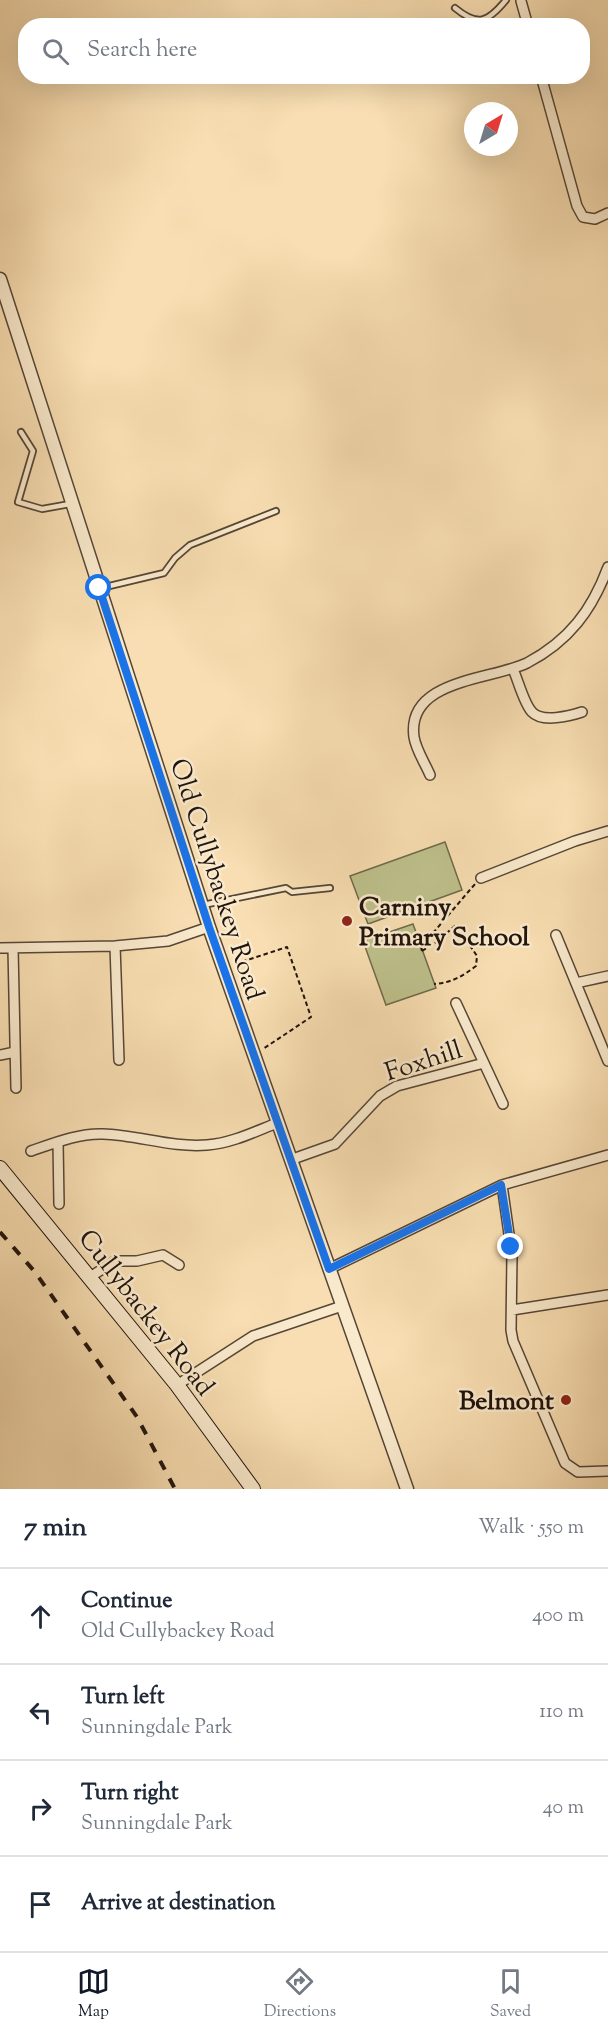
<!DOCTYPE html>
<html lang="en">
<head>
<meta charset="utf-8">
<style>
	:root { --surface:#fff; --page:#f6f6f7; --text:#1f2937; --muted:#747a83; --line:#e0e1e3; --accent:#111827 }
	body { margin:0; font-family:"Sorts Mill Goudy",serif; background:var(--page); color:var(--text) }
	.compass { position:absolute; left:464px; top:102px; width:54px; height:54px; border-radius:50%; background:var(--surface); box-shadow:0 6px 24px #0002; rotate:38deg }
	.stop { position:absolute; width:18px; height:18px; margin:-14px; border:4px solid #1a73e8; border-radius:50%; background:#fff }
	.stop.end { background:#1a73e8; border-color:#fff; box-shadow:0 2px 6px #0008 }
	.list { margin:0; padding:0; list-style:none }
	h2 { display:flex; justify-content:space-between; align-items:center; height:78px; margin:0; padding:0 24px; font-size:26px }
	h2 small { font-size:20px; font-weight:400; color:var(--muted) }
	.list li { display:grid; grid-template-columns:39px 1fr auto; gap:18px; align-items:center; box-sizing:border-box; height:96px; padding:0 24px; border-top:2px solid var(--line) }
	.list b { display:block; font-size:22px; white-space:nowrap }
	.list p { margin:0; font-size:20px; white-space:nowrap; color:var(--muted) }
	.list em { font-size:20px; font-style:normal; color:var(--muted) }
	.icon { flex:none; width:33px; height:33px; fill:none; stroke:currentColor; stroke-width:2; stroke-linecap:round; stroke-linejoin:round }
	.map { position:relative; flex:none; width:608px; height:1489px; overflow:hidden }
	.search { position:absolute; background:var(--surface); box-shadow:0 6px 24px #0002; left:18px; right:18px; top:18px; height:66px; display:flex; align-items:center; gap:15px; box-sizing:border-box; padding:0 21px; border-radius:24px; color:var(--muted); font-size:22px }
	.sheet { height:462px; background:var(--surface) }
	nav { display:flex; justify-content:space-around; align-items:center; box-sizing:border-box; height:84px; border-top:2px solid var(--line); background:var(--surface); font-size:16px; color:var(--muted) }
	nav a { display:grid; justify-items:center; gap:3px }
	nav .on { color:var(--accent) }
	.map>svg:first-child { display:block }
	.green { fill:#bec18c; stroke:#6f6a4c; stroke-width:1.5 }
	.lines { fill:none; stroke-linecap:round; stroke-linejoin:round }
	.service-casing { stroke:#564636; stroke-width:8 }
	.minor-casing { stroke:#564636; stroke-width:12 }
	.tertiary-casing { stroke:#564636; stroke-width:15 }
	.secondary-casing { stroke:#20140d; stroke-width:16 }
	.path { stroke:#20140d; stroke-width:2; stroke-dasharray:4.5 3; stroke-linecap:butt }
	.service { stroke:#faeacd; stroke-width:4.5 }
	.minor { stroke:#faeacd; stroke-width:9 }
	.tertiary { stroke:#faeacd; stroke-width:12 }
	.secondary { stroke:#faeacd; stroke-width:14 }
	.rail { stroke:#20140d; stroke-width:4; stroke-dasharray:10 10; stroke-linecap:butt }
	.route { stroke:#1a73e8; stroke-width:8 }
	.poi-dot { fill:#8f2418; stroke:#faeacd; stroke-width:2 }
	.labels { text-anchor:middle; stroke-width:5; stroke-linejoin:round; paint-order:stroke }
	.street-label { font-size:26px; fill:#20140d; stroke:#faeacd }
	.poi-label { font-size:26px; font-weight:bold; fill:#20140d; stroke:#faeacd; text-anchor:start }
</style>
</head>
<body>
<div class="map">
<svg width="608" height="1489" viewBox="0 0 608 1489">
	<rect width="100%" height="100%" fill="#f8deb2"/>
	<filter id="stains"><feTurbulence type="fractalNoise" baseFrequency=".00333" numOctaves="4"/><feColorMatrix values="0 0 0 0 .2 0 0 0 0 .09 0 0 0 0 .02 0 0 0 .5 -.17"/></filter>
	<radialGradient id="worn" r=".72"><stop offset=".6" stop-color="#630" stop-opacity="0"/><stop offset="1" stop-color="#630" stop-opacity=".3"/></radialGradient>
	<path class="green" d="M445,842L462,890L368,924L350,876Z
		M413,924L436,988L386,1005L363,941Z"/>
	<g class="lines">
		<defs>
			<path id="service" d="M455,8C478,27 488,22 506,0
				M21,432L33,451L18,502L42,509L70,504
				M101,588L164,573L175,558L190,545L276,511
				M203,905L286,888L292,892L330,888"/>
			<path id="minor" d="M521,1L528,26
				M541,76L577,206L583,217L595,219L608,213
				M513,669C518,680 524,704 532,712C542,723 570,716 582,712
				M430,775C425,763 416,750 414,737C406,679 492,680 527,663C569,641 592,610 608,567
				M481,878L575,841L608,831
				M556,935L608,1061
				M115,946L119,1060
				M0,948L115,946L168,941L209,927
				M13,948L16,1088
				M576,983L608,976
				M456,1003L503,1104
				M0,1055L15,1052
				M58,1142L59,1204
				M31,1151C54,1143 79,1133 103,1134C138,1135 172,1148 207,1145C232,1143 254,1132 277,1123
				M290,1160L335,1144L380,1096L397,1086L484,1063
				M502,1185L512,1255L511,1330L513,1341L565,1463L578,1472L608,1471
				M329,1269L502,1185L608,1155
				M90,1277L115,1261H137L163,1255L179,1265
				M512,1310L608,1295
				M177,1385L253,1336L342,1306"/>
			<path id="tertiary" d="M0,279L209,927L407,1489"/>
			<path id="secondary" d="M0,1168L177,1385L253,1489"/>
		</defs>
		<use href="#service" class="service-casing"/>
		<use href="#minor" class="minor-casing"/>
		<use href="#tertiary" class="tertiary-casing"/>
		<use href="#secondary" class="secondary-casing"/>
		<path class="path" d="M422,951L435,943L456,925L477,956L476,966C463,976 451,983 434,984
			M422,951L421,947L475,884
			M235,964L287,947L311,1017L263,1049"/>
		<use href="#service" class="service"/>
		<use href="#minor" class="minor"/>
		<use href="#tertiary" class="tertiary"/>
		<use href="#secondary" class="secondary"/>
		<path class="rail" d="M0,1232L35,1272L137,1417L175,1489"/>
	</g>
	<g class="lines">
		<path class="route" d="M99,588L209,927L329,1269L501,1185L511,1247"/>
	</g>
	<g class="poi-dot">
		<circle cx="347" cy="921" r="6"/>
		<circle cx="566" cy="1400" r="6"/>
	</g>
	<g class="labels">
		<g class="street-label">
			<text transform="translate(218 879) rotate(72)" y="9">Old Cullybackey Road</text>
			<text transform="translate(423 1060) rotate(-18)" y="9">Foxhill</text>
			<text transform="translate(147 1312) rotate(52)" y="9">Cullybackey Road</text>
		</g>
		<g class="poi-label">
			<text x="359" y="915">Carniny<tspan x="359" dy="30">Primary School</tspan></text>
			<text x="554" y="1409" text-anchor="end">Belmont</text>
		</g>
	</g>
	<rect width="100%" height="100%" filter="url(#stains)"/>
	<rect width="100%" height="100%" fill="url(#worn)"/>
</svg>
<svg class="compass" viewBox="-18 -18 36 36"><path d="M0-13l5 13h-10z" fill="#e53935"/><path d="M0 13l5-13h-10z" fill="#747a83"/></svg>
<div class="stop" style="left:99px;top:588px"></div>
<div class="stop end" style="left:511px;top:1247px"></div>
<div class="search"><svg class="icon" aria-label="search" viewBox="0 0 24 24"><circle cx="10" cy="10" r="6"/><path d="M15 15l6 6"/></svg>Search here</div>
</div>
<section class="sheet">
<h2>7 min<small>Walk · 550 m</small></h2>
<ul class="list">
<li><svg class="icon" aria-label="ahead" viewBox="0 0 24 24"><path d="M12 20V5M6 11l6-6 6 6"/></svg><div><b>Continue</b><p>Old Cullybackey Road</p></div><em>400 m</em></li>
<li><svg class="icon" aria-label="left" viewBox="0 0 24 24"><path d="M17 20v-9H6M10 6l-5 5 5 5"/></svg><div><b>Turn left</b><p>Sunningdale Park</p></div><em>110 m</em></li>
<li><svg class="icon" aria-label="right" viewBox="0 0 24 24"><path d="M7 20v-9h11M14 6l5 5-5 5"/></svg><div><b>Turn right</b><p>Sunningdale Park</p></div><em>40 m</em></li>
<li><svg class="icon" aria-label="arrive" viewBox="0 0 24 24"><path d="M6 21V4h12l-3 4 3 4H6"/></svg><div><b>Arrive at destination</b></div></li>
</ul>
</section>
<nav>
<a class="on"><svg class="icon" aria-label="map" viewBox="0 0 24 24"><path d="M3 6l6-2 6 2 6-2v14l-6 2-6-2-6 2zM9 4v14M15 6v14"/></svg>Map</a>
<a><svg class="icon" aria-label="directions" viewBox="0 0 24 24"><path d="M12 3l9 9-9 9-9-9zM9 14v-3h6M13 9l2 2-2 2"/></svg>Directions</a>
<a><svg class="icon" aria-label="saved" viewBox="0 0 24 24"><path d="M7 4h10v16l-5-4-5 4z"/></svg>Saved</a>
</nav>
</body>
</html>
